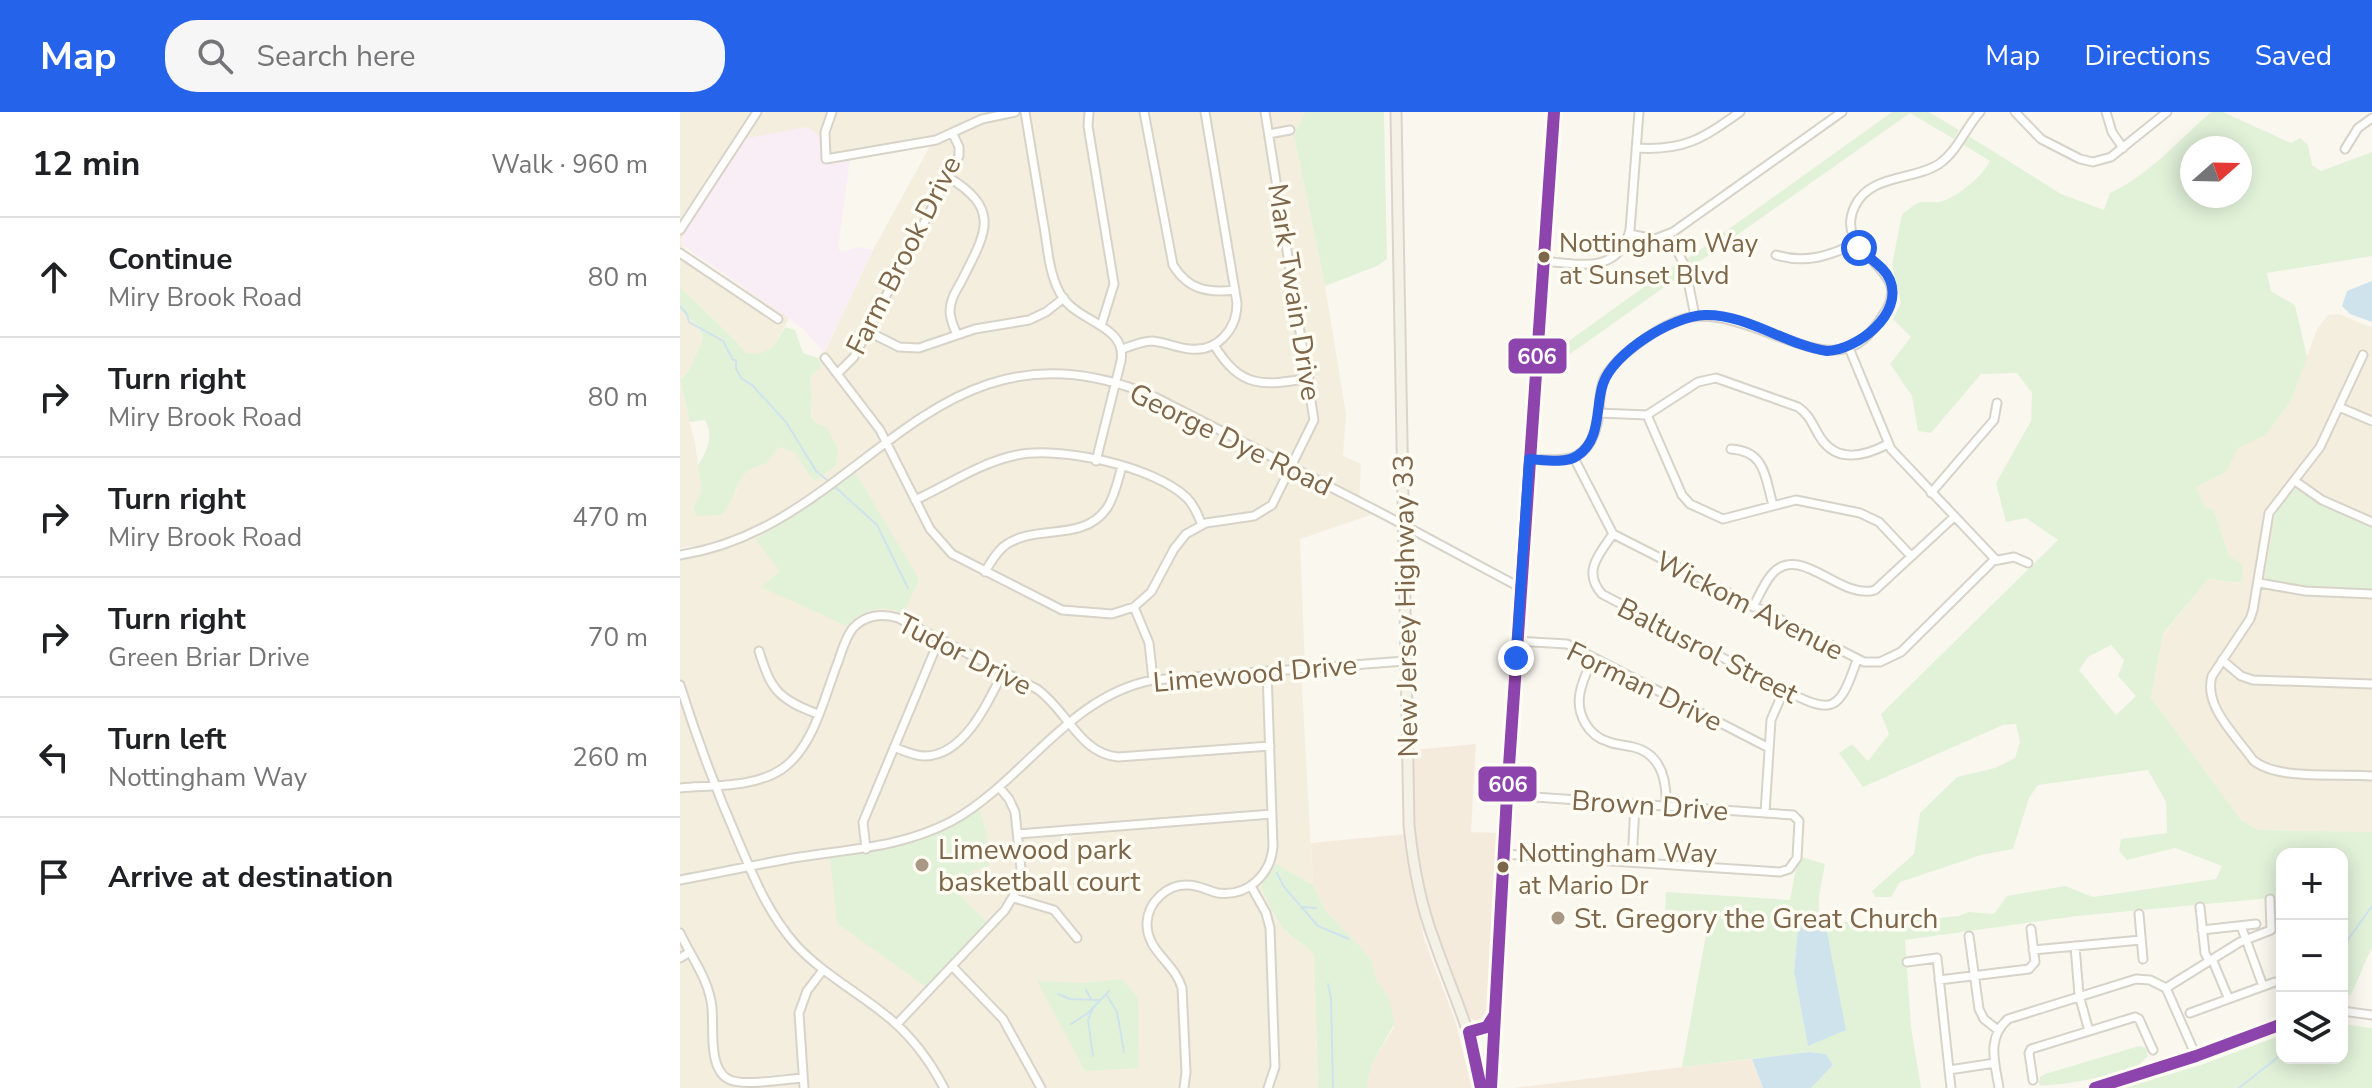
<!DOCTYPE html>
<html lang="en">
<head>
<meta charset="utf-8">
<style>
	:root { --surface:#fff; --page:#f6f6f6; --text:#202124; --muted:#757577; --line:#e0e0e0; --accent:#2563eb }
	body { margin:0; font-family:"Nunito Sans",sans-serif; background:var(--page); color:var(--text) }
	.controls { position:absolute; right:24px; bottom:24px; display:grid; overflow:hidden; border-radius:16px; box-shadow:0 4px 20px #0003 }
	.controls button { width:72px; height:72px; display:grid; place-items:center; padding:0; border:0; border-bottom:2px solid var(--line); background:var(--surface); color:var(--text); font:40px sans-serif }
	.compass { position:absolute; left:1500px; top:24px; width:72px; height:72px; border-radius:50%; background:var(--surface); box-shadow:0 4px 20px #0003; rotate:70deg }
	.stop { position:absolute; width:24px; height:24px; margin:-18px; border:6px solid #2563eb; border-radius:50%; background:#fff }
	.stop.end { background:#2563eb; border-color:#fff; box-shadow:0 2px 8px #0008 }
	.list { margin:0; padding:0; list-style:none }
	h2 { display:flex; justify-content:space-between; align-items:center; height:104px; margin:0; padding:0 32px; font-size:34px }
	h2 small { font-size:26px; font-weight:400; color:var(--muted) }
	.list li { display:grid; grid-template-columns:52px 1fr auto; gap:24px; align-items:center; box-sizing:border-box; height:120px; padding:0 32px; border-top:2px solid var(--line) }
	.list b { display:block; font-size:30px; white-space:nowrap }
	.list p { margin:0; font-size:26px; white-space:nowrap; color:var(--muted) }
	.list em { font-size:26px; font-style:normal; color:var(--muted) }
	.icon { flex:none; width:44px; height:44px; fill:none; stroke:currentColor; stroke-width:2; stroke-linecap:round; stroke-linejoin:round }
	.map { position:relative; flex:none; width:1692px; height:976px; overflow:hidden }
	header { display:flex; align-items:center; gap:48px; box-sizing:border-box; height:112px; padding:0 40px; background:var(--accent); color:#fff }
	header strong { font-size:38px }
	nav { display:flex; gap:44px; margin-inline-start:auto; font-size:28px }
	.search { width:560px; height:72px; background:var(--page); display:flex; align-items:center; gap:20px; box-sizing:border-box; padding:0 28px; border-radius:32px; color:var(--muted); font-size:30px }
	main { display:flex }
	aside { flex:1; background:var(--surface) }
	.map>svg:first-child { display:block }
	.residential { fill:#f4eede }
	.commercial { fill:#f5ebdd }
	.education { fill:#f9eef6 }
	.green { fill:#e2f2d9; fill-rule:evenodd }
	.water { fill:#cfe3ec }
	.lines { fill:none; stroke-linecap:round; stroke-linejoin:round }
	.stream { stroke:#cfe3ec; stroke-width:2 }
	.minor-casing { stroke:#d7d3c9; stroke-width:11 }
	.major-casing { stroke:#dcd4cb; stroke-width:13 }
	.minor { stroke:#fefefd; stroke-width:7 }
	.major { stroke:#f4f2e6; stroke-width:9 }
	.bus-1-casing { stroke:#fffdf3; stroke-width:18 }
	.bus-1 { stroke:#8e44ad; stroke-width:12 }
	.route { stroke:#2563eb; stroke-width:10 }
	.bus-dot { fill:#7d664a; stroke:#fffdf3; stroke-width:3 }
	.poi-dot { fill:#a99984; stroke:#fffdf3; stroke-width:3 }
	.labels { text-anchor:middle; stroke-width:7; stroke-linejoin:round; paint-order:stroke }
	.bus-label { font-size:26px; fill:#7d664a; stroke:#fffdf3; text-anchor:start }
	.street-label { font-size:28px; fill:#7d664a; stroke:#fffdf3 }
	.poi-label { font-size:28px; fill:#7d664a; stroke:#fffdf3; text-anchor:start }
	.line-badge { stroke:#fffdf3; stroke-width:3 }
	.badge-label { font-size:22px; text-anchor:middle; font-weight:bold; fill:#fff }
</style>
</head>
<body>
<header>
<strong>Map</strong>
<div class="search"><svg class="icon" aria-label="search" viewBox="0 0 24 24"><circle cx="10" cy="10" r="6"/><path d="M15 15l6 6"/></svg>Search here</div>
<nav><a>Map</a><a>Directions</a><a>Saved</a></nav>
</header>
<main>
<aside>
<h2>12 min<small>Walk · 960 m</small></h2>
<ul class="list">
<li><svg class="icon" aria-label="ahead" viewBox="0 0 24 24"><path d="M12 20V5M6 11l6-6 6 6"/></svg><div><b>Continue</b><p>Miry Brook Road</p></div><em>80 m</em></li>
<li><svg class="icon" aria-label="right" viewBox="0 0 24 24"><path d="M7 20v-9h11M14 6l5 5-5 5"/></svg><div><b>Turn right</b><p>Miry Brook Road</p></div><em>80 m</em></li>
<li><svg class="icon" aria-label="right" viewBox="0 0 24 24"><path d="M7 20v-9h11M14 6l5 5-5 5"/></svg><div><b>Turn right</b><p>Miry Brook Road</p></div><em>470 m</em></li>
<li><svg class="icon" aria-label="right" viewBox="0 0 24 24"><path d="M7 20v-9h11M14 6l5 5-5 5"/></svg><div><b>Turn right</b><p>Green Briar Drive</p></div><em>70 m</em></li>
<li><svg class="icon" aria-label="left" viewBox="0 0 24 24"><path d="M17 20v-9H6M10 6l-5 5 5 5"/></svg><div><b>Turn left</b><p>Nottingham Way</p></div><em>260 m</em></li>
<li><svg class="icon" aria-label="arrive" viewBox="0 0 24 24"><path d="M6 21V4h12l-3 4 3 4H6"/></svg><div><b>Arrive at destination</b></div></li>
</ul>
</aside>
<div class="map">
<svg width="1692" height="976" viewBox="0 0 1692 976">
	<rect width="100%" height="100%" fill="#faf7ef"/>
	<path class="residential" d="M0,0H625L614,23L645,174L666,302L663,344L681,352L679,390L699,400L620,427L625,556L621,557L633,773L596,753L581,775L596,807L601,810L606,820L629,837L634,843L638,976H0V443L13,441L12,434L0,436V269L15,331L22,379L13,395L56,379L61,364L70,354L86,352L99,334L115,338L122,348L126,361L137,312L131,305L132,281L130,265L142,254L138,246L146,237L193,138L250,34L144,51L139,23L67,26L1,128L4,137L109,206L95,233L84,242H67L56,229L0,175Z
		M0,198L19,217L23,227L9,259L0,268Z
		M1659,202L1692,216V720L1579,718L1562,709L1471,586L1483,523L1528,467L1561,471L1549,444L1534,398L1525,396L1515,375L1546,360L1557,336L1586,323L1611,288L1637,217L1648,203Z"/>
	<path class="commercial" d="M796,632L791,720L819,721L808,903L801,911L790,906L764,841L748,791L735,722L733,638Z
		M725,722L744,827L775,908L792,976H686L693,950L714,915L709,885L698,871L691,848L682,836L646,799L633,773L631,731Z
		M1072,947L1083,976H833L1002,955Z"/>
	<path class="education" d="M127,15L139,23L144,51L170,47L158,136L162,140L178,135L193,138L144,240L123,217L107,205L1,132L3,124L67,26Z"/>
	<path class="green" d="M625,0H704L707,147L697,154L645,174L614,23Z
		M1212,0H1249L1279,18L1274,27L1230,1L1009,157L1007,147Z
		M1531,0H1543L1611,31L1620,26L1628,33L1632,53L1641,59L1692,40V144L1587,161L1591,179L1615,193L1627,245L1611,288L1586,323L1558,336L1546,360L1516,375L1525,396L1534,398L1549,444L1563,453L1562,471L1528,467L1483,522L1471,586L1562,709L1579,718L1692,720V835L1671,883L1662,884V742H1602V785L1397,804L1225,828L1231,915L1241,976H1131L1153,953L1146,942L1129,940L1002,955L1028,811L1018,800L985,798L986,780L1110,788L1118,744L1145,752L1139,784V809H1132L1118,816L1114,860L1128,933L1154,863L1145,810H1211L1279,804L1288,800L1314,802L1327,784L1385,774L1413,785L1536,767L1542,754L1495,736L1447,748L1439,739L1441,727L1487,721L1486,690L1468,658L1358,673L1349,686L1333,737L1301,743L1220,770L1211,785H1195L1192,779L1234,742L1240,701L1277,665L1315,656L1335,646L1340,630L1336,612L1323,613L1183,675L1159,641L1172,632L1188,649L1209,622L1201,602L1378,428L1346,406L1326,410L1316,371L1351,309L1352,281L1337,261L1301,262L1251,321L1238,319L1232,284L1210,252L1231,225L1213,207L1221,191L1212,153L1222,102C1227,99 1233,93 1238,91C1246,88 1255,92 1263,89C1280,83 1302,64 1310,49L1282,32L1287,23L1381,82L1424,98L1430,81C1468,64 1500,27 1531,0ZM1512,36H1560V84H1512ZM1431,533L1444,548L1438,564L1456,584L1436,603L1399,558L1408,545Z
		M1000,149L1003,162L859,264L861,249Z
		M0,175L56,229L67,242C91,242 94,236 105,215L115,218L123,241L138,246L142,254L130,265L132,281L131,305L137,312L147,315L158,338L156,353L135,369C117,354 127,341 99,335L86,352C52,357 61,383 41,403L17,404L13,395L22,379L18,353C27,340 34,323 25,308L10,310L0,268L9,259L23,227L19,216L0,198Z
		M175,360L239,467L224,501C203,493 182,496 167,514L81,475L100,459L75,427L101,412Z
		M1614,376L1637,390L1692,414V477L1626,474L1587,467L1585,464L1596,398Z
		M299,696L307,723L310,754L293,758L280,784L307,810L246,875L157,811L150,745C205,741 254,726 299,696Z
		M596,752L633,773L646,799L682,836L691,848L698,871L709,885L715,911L693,950L686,976H638L634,843C626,832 614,828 605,818C596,808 587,790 581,774Z
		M442,867L458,886L459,956L405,959L357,869L405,871Z
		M1662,912L1692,916V976H1444L1521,953L1602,923V946H1662Z
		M1459,934L1466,936L1468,944C1467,945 1460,952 1459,953C1444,962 1373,976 1359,973L1360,965L1365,962Z"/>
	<path class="water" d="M1692,169V210L1670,202L1662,194L1667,179Z
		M1132,809L1145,810L1166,918L1128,934L1114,860L1118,816Z
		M1129,940L1146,942L1153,953L1131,976H1083L1072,947Z"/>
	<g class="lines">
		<path class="stream" d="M0,194L7,202L9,210L43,229L53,248H56V257L62,267L72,273L106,310L136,359L147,368
			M154,374L197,413L228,476
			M597,761L604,775L638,814L669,827
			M622,795L636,796
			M1662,836L1692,794
			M648,872L651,887L653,976
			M406,878L411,887
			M378,882L390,887L419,888
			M426,882L437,900L444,940
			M391,912L408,901L429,879
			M413,944L408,908L414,894
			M1559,976L1602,942"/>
		<defs>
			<path id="minor" d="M152,0L145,20L146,47L256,28L302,7L335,0
				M345,0C351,36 357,73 363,109C368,134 368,164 383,186C401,211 447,214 441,249L416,349
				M409,0L408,14L434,172L421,214
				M464,0L493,153C508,178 528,181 555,178
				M1335,0L1361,27L1400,47L1413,50L1431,45L1487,0
				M1426,0L1432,20L1443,36
				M589,22L610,18
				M956,36C1004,39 1022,27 1060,0
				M1665,37L1678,16L1692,6
				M268,65C323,98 305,122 281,170C276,179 270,188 270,199C270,208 274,215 277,223
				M0,118L77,0
				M949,122L975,127L993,120L1162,0
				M989,123L1005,154L1015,204
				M0,141L98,207
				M1096,143C1125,152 1150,144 1176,131
				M863,149C899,152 938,163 950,118L959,0
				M187,219L219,235L239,236L295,217L349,208L366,200L384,186
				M534,233C561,277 583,274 629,266
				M1169,236L1211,337L1316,448
				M442,237C451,234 463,229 472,229C485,230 497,236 510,237C538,240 557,217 557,191L525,0
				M1683,243L1640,335L1589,401L1573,498L1570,507L1532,564C1523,594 1557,625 1573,648C1597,669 1660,661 1692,664
				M145,246L200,318L250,417L272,442L382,498L432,502L454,495L471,480L494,437L506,422L526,411L574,404L592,393L634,308L585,0
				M158,261L174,245L279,44V35L273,22
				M1659,295L1692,309
				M919,301L967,303L1018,270L1036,266L1118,295C1130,303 1133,314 1140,325C1157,352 1185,344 1208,332
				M967,303L1002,383L1010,392L1043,407L1116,388L1180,401L1199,410L1231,444
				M1051,337C1086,339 1085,366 1093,393
				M894,346L933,422L1184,550H1200L1221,540L1313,449L1334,445L1348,451
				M849,347C890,349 911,351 919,302C920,290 919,278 924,267C934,246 973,219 994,210C1058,182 1136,268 1184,227C1192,220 1198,211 1203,203C1239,154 1150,145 1175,94C1190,62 1233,69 1259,52C1278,39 1285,16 1300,0
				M1615,369L1642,388L1692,410
				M1251,381L1314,308L1317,291
				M235,388C268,373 301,350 337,343C380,334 474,354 507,386C514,393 518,403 522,413
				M933,422C919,442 902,460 922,482L1104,578C1153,603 1159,600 1177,548
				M0,443C186,415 251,190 475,285L705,403L841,476
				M305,460C310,451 315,442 323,435C354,410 402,432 427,396C435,384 438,368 442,354
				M1579,471L1625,479L1692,482
				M454,495L469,531L473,568
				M1073,495C1079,484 1084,471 1092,462C1120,430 1161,489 1195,478L1274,405
				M837,529L887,532L1089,636
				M79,539C91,578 98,587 138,602
				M913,546C908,557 902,569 900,581C896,602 908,624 929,630C937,633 945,633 953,635C982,642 987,669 986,694
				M1542,548L1561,564L1573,568L1692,572
				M0,573C17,627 37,681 60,733C75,769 90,804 116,833C141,860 174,878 203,901C229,921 249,947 264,976
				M214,635C224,639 234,644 245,644C284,644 309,589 323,560
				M0,676C32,673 74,676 102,657C134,635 144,585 158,550C162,539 165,526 173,516C185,503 202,501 218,506L357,577C387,598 400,642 438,645L590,634
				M1085,701L1091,608L1104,578
				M338,722L592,702
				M186,737L183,710L259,528
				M824,742L1100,760L1109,757L1117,746L1119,709L1113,703L827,683
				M952,750L955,692
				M0,768C38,761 75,753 113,746C168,737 221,736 272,709C344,669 388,584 473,568L725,549
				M571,774L586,801L590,816L595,955L588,976
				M334,786L374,798L397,826
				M1520,795L1525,841L1529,849
				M1459,802L1463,847
				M1561,814L1583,874
				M1522,818L1576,812
				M0,821C12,847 29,867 32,896C34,916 28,956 48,967C62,975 106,967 123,966
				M1289,824L1299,897L1304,907L1318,918
				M1395,834L1399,883L1409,919
				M1353,838L1461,828
				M0,846L10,840
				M1532,847L1548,885
				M1227,850L1257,846L1271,976
				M272,854L323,907L361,976
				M1259,868L1349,857L1355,850L1351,817
				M1486,876L1560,830L1591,818L1590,787
				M1662,899L1692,903
				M1510,901L1595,870
				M217,912L325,798L338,776L341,757L335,700L329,687L319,675
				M789,920L807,915L813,906
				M1269,958L1315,951
				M1353,968L1349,941L1351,937L1455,905L1459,907L1473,938
				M124,976L119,901L127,879L143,858
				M504,976L506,960L502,876C495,851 466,839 467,811C468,790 487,772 508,773C519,773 528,779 538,781C568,785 591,762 593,734L587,559
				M811,976L827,683L874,0
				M1319,976C1315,951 1306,926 1328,907L1456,867L1470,868L1486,876L1516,944
				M1415,976L1516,944L1602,912"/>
			<path id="major" d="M716,0L729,713C733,752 740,791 754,828C771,878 794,923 801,976"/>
		</defs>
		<use href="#minor" class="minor-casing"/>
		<use href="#major" class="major-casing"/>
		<use href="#minor" class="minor"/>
		<use href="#major" class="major"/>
		<defs>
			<path id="bus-1" d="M801,976L789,920L807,915L814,904
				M811,976L827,683L874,0
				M1415,976L1516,944L1602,912"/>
		</defs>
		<use href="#bus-1" class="bus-1-casing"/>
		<use href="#bus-1" class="bus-1"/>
	</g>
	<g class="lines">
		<path class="route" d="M836,546L849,347C864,348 885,352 897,344C922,328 915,295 923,272C933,241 992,204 1025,203C1067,202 1106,233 1147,239C1177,238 1224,202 1210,168C1204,154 1189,147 1179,136"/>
	</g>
	<g class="bus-dot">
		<circle cx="864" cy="145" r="7"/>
		<circle cx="823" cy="755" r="7"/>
	</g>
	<g class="poi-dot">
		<circle cx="242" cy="753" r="8"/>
		<circle cx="878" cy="806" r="8"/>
	</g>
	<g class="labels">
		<g class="bus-label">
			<text x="879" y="140">Nottingham Way<tspan x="879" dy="32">at Sunset Blvd</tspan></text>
			<text x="838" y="750">Nottingham Way<tspan x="838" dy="32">at Mario Dr</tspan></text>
		</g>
		<g class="street-label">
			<text transform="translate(223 143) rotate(-63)" y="10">Farm Brook Drive</text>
			<text transform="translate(615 180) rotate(81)" y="10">Mark Twain Drive</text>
			<text transform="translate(551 327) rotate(26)" y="10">George Dye Road</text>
			<text transform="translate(1070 493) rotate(27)" y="10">Wickom Avenue</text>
			<text transform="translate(725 494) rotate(-91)" y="10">New Jersey Highway 33</text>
			<text transform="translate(1028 538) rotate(27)" y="10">Baltusrol Street</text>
			<text transform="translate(285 542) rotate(27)" y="10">Tudor Drive</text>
			<text transform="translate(575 561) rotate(-5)" y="10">Limewood Drive</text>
			<text transform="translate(965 574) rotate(26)" y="10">Forman Drive</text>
			<text transform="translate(970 693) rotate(4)" y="10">Brown Drive</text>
		</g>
		<g class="poi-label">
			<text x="258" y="747">Limewood park<tspan x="258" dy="32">basketball court</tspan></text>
			<text x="894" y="816">St. Gregory the Great Church</text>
		</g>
	</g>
	<g class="line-badge">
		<rect x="827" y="225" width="61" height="38" rx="8" fill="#8e44ad"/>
		<rect x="797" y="653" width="61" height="38" rx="8" fill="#8e44ad"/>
	</g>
	<g class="badge-label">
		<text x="857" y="252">606</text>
		<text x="828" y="680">606</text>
	</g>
</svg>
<div class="controls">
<button>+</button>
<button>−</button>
<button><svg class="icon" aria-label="layers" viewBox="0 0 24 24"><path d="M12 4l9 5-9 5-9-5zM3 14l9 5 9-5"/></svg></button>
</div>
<svg class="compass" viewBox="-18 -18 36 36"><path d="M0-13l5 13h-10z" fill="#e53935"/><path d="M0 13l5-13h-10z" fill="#757577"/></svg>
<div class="stop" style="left:1179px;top:136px"></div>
<div class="stop end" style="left:836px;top:546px"></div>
</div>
</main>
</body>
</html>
